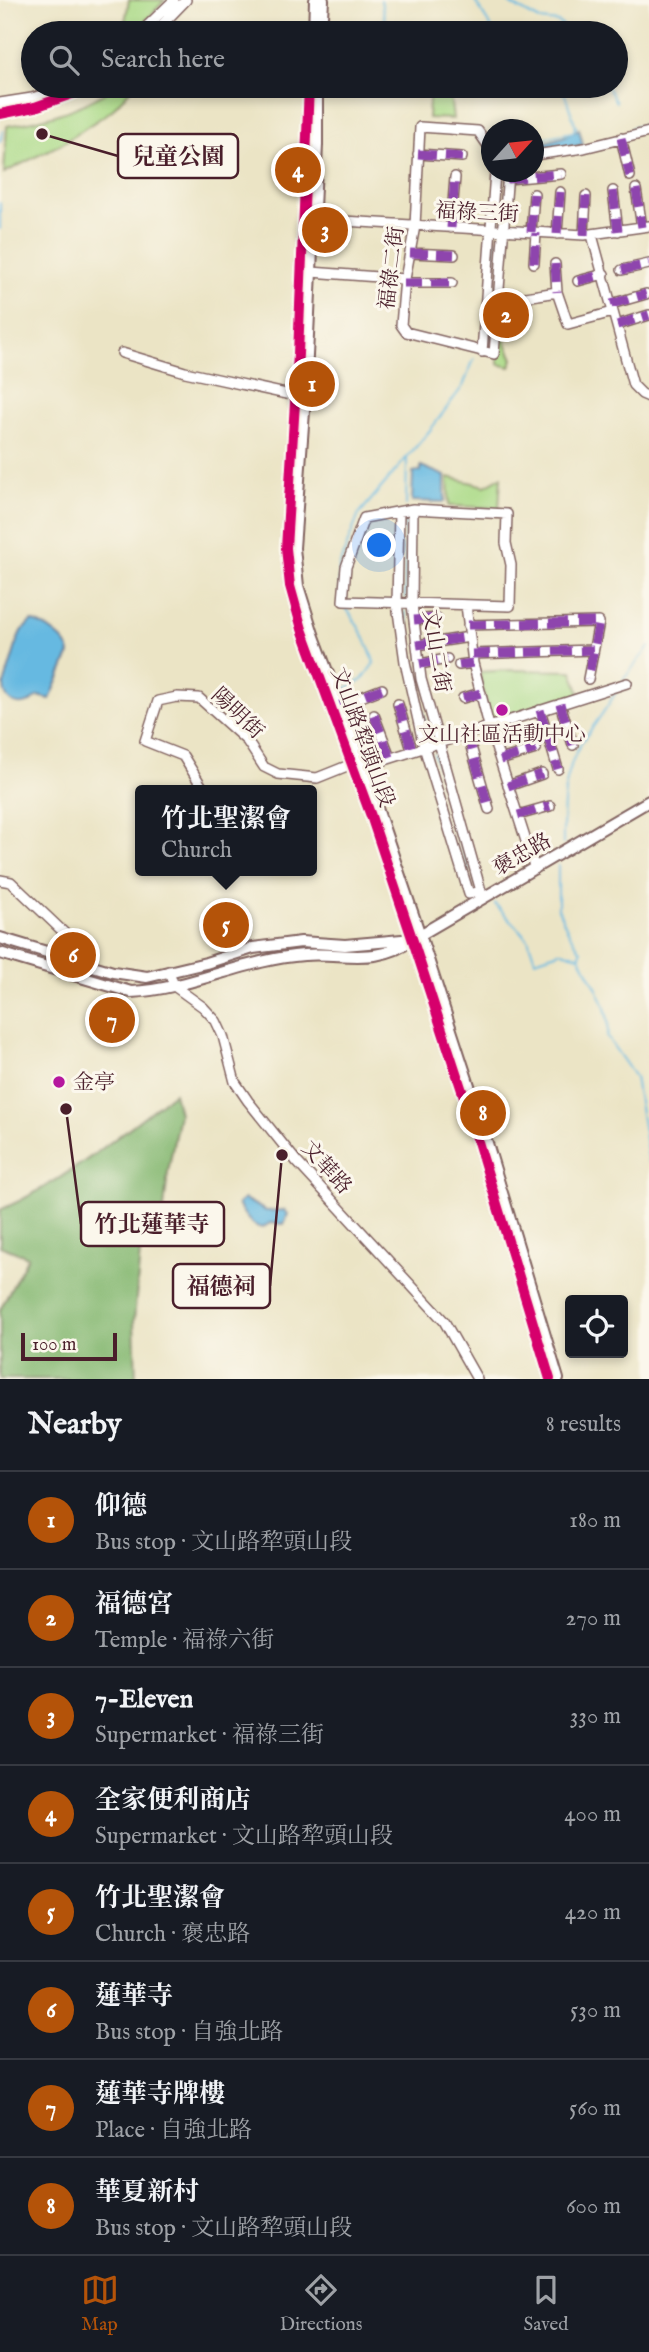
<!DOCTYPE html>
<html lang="en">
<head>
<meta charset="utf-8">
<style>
	:root { --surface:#171b24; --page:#20242c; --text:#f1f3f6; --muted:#9ea1a6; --line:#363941; --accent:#b45309 }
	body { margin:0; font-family:"IM FELL English","Noto Serif TC",serif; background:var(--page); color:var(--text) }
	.controls { position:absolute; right:21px; bottom:21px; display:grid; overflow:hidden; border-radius:7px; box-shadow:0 4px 10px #0003 }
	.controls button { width:63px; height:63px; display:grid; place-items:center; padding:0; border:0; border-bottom:2px solid var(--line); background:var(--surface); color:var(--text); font:35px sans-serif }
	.compass { position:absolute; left:481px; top:119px; width:63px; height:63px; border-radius:50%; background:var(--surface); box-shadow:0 4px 10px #0003; rotate:63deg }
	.scale { position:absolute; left:21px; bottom:18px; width:96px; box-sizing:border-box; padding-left:7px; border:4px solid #4a1f2b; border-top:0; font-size:19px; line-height:24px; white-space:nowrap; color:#4a1f2b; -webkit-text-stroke:5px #fbf7ec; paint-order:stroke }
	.you { position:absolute; left:380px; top:546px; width:24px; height:24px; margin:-18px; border:5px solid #fff; border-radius:50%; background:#1a73e8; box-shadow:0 0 0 10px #1a73e833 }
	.badge { display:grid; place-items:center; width:46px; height:46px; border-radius:50%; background:var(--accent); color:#fff; font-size:23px; font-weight:700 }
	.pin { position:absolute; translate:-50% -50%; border:4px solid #fff; box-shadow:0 2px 7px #0006 }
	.popup { position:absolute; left:135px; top:785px; width:182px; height:91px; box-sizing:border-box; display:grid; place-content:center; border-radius:7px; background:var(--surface); filter:drop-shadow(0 2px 5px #0005); font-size:23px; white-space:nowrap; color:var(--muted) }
	.popup b { font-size:26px; color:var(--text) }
	.popup::after { content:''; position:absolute; left:50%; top:100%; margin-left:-14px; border:14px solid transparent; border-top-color:var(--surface) }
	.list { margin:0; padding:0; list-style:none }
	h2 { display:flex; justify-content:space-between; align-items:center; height:91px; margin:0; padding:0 28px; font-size:30px }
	h2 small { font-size:23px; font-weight:400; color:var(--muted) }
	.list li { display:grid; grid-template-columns:46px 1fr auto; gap:21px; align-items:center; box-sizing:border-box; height:98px; padding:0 28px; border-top:2px solid var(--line) }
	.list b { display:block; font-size:26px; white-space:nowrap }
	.list p { margin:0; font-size:23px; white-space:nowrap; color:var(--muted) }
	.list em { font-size:23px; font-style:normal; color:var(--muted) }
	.icon { flex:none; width:38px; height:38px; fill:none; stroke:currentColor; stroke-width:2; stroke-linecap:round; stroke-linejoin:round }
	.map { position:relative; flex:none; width:649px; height:1379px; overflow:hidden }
	.search { position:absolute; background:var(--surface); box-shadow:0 4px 10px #0003; left:21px; right:21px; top:21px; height:77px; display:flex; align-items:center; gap:18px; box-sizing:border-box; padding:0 24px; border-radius:38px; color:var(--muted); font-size:26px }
	.sheet { height:875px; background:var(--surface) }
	nav { display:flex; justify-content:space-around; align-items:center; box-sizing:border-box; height:98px; border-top:2px solid var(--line); background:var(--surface); font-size:19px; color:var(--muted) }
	nav a { display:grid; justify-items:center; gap:4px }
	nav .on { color:var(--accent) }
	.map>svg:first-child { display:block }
	.green { fill:#abda87; stroke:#7a7c59; stroke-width:2 }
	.forest { fill:#88ba74; stroke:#696c50; stroke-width:2 }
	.water { fill:#66b9e1; stroke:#586c86; stroke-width:2 }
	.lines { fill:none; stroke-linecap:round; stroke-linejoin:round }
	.stream { stroke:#66b9e1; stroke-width:2 }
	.minor-casing { stroke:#826461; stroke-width:12 }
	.major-casing { stroke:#826461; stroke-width:14 }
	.minor { stroke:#fff; stroke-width:9 }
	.major { stroke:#fff; stroke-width:10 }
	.quiet { stroke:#8e44ad; stroke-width:9; stroke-dasharray:18 9; stroke-linecap:butt }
	.cycleway-casing { stroke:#fbf7ec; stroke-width:15 }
	.cycleway { stroke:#d6006c; stroke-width:10 }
	.poi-dot { fill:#b5179e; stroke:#fbf7ec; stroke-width:2.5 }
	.labels { text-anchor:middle; stroke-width:6; stroke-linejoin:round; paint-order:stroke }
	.street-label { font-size:21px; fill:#4a1f2b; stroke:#fbf7ec }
	.poi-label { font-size:21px; fill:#4a1f2b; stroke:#fbf7ec }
	.leader { fill:none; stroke:#4a1f2b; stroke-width:2.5 }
	.callout-dot { fill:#4a1f2b; stroke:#fbf7ec; stroke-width:2.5 }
	.callout { fill:#fbf7ec; stroke:#4a1f2b; stroke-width:2.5 }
	.callout-label { font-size:23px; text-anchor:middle; font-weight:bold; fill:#4a1f2b }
</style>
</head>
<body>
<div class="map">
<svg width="649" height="1379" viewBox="0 0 649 1379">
	<rect width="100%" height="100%" fill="#fbf7ec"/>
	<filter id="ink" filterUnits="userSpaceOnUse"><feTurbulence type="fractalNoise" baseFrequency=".0143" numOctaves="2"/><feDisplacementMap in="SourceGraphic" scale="14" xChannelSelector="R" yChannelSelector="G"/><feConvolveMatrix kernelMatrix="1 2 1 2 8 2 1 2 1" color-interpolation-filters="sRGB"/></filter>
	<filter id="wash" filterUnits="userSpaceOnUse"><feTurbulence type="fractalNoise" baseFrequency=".00686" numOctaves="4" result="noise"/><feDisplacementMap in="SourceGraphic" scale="28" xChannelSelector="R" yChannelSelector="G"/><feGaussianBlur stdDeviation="1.57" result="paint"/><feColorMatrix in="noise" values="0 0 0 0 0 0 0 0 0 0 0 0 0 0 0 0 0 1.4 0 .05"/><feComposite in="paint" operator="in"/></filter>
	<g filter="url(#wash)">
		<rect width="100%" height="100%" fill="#ebe4c5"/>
		<path class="green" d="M129,0H165L134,33H123Z
			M115,86H134L111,111L63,143L4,173L7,126C45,120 84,109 115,86Z
			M430,86H449L453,119L428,118Z
			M499,328L513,359L510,367L498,364Z
			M448,477L485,486L501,477L499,508L449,506Z
			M511,670L572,671L580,695L490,723L479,672Z"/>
		<path class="forest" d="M174,1093L179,1114L168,1172L163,1217L140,1252L134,1321L136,1379H0V1310L28,1257L0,1246V1210C64,1182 119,1136 174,1093Z"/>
		<path class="water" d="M579,129L583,145L534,151V146C548,140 566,139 579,129Z
			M421,466L445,476V502L412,501L413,472L421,471Z
			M31,621C44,624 68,640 70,653L50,699L38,696C25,710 4,706 4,685L20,633Z
			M244,1199L266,1211L284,1210L288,1214L284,1224L270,1223L262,1228C251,1226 242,1213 238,1204Z"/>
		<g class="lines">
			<path class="stream" d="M381,0L387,33
				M474,0L495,33
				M503,0L540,20L558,22L572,33
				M607,86L616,102
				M631,128L649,124
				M0,141L3,131
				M534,143L548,137L573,132L576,127L563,89L557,86
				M0,203V229
				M498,223L501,172
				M492,291L496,240
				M489,341L491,309
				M406,505L407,458
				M405,516V598
				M340,590L339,566L359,514L431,429L463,386L474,359
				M405,611L415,684L429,738
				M623,680L649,647
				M341,691L362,680L374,663C368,640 357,624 344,605
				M434,754L469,871
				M563,844C563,809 562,773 582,742C594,725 606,710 616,692
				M558,865V909L569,933L581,951L580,955
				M495,904L528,939L535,960L562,951L579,956C591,979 614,1011 607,1037L635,1077L649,1162"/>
		</g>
	</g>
	<g filter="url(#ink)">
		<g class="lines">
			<defs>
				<path id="minor" d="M140,33L174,0
					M154,33L186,0
					M0,103L32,98L71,86
					M0,114L35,107L94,86
					M621,138L630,176
					M491,150L478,131L420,127L415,226L405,279L401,325L406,332L494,354L508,172
					M418,154L462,157
					M534,155L584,148L649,132
					M507,179L561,174
					M636,189L642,227
					M613,191L618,231
					M309,219L584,235L649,226
					M451,228L455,177
					M531,232L534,194
					M557,234L560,192
					M584,235L586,196
					M592,235L633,385L642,394L649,397
					M410,253L454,255
					M534,263L536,233
					M555,264L557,292
					M622,270L649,264
					M311,272L405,279
					M578,281L604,274
					M404,283H452
					M494,302L557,292L568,324L613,312
					M611,304L646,294
					M617,325L649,315
					M482,352L495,172
					M122,353L185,372L300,397
					M413,509L507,514L506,543L511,565L510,606L343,601L346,567L364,518Z
					M399,512L397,604L405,662L424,747L469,894L481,891L421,679L412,604L413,509
					M466,605L473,663L489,726L535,869
					M414,620L437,618
					M468,625L599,622L588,679
					M417,645L470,637
					M472,654L593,650
					M420,664L447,659
					M459,665L473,663
					M463,698L481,693
					M398,704L412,750
					M560,704L573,745
					M340,705L382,689
					M540,710L558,769
					M374,715L390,757
					M467,733L489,809
					M500,760L536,749
					M508,786L542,774
					M204,790L183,756L145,741L158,701L177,697L199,698L247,741L264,767L278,774L317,778L352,764L363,767L627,683
					M518,815L550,806
					M0,880L11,882L75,943L85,964
					M169,971L174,986L203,1007L216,1021L223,1036L235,1082L248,1101L297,1162L444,1321L477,1379"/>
				<path id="major" d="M314,33L315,0
					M321,33L323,0
					M309,86L298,354L286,548L290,586L302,629L371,816L414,944L469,1112L550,1379
					M317,86V145L305,398L294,548L298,586L313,634L363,767L422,941L477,1110L558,1379
					M0,938L113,972L147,977L206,963L253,948L301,942L345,945L413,939
					M0,953L131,992C191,989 245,959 304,955C345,952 377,966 413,939L649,801"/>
			</defs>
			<use href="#minor" class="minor-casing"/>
			<use href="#major" class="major-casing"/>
			<use href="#minor" class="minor"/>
			<use href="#major" class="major"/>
			<path class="quiet" d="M621,138L630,176
				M418,154L462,157
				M507,179L561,174
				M636,189L642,227
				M613,191L618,231
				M451,228L455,177
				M531,232L534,194
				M557,234L560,192
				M584,235L586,196
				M410,253L454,255
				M534,263L536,233
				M555,264L557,292
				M622,270L649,264
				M578,281L604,274
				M404,283H452
				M611,304L646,294
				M617,325L649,315
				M414,620L437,618
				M468,625L599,622L588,679
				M417,645L470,637
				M472,654L593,650
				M420,664L447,659
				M459,665L473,663
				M463,698L481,693
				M398,704L412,750
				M560,704L573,745
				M340,705L382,689
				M540,710L558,769
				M374,715L390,757
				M467,733L489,809
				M500,760L536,749
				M508,786L542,774
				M518,815L550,806"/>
			<defs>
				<path id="cycleway" d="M309,86L298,354L286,548L290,586L302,629L371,816L414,944L469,1112L550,1379
					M0,114L35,107L94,86"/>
			</defs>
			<use href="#cycleway" class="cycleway-casing"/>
			<use href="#cycleway" class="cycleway"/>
		</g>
	</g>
	<g class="poi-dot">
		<circle cx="502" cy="710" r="7"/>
		<circle cx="59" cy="1082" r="7"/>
	</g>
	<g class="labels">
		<g class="street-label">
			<text transform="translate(477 212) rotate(3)" y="7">福祿三街</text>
			<text transform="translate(391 268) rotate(-83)" y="7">福祿二街</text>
			<text transform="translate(437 651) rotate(81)" y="7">文山二街</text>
			<text transform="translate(238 713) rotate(44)" y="7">陽明街</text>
			<text transform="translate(363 737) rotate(70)" y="7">文山路犂頭山段</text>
			<text transform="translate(522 854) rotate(-30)" y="7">褒忠路</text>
			<text transform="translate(327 1167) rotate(48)" y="7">文華路</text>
		</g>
		<g class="poi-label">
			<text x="502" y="741">文山社區活動中心</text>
			<text x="73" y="1089" text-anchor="start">金亭</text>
		</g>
	</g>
	<path class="leader" d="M42 134L118 156M66 1109L81 1224M282 1155L270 1286"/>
	<g class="callout-dot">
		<circle cx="42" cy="134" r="7"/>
		<circle cx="66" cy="1109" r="7"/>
		<circle cx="282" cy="1155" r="7"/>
	</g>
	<g class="callout">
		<rect x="118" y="134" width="120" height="44" rx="7"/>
		<rect x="81" y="1202" width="143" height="44" rx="7"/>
		<rect x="173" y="1264" width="97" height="44" rx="7"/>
	</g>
	<g class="callout-label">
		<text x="178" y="164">兒童公園</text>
		<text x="152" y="1232">竹北蓮華寺</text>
		<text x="221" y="1294">福德祠</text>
	</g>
</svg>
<div class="controls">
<button><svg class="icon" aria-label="locate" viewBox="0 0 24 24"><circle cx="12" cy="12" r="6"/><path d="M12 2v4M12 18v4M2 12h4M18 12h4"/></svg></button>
</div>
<svg class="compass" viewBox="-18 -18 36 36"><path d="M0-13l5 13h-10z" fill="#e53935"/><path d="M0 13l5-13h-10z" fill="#9ea1a6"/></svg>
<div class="scale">100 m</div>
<div class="you"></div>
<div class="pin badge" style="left:312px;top:384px">1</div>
<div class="pin badge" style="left:506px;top:315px">2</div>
<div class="pin badge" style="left:325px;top:230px">3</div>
<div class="pin badge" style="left:298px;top:170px">4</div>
<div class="pin badge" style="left:226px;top:925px">5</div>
<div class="popup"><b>竹北聖潔會</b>Church</div>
<div class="pin badge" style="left:73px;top:955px">6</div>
<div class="pin badge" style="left:112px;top:1020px">7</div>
<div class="pin badge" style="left:483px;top:1113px">8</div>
<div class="search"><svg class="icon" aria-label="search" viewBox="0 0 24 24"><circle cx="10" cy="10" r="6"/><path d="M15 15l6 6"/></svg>Search here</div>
</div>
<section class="sheet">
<h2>Nearby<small>8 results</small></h2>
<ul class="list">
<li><span class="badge">1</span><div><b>仰德</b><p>Bus stop · 文山路犂頭山段</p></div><em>180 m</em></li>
<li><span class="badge">2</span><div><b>福德宮</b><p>Temple · 福祿六街</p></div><em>270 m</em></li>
<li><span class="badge">3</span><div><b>7-Eleven</b><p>Supermarket · 福祿三街</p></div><em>330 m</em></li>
<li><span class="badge">4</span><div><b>全家便利商店</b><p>Supermarket · 文山路犂頭山段</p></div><em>400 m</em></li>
<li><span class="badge">5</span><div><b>竹北聖潔會</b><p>Church · 褒忠路</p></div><em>420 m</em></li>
<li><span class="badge">6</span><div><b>蓮華寺</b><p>Bus stop · 自強北路</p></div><em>530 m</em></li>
<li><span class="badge">7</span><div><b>蓮華寺牌樓</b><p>Place · 自強北路</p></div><em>560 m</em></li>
<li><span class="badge">8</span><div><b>華夏新村</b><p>Bus stop · 文山路犂頭山段</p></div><em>600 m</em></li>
</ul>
</section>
<nav>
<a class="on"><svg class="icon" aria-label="map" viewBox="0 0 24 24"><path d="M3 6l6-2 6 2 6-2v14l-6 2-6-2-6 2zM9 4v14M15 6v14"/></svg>Map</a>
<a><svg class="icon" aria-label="directions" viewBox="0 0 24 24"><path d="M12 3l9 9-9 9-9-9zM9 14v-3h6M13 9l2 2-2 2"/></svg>Directions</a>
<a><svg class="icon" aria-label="saved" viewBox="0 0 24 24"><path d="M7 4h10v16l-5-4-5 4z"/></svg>Saved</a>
</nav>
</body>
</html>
